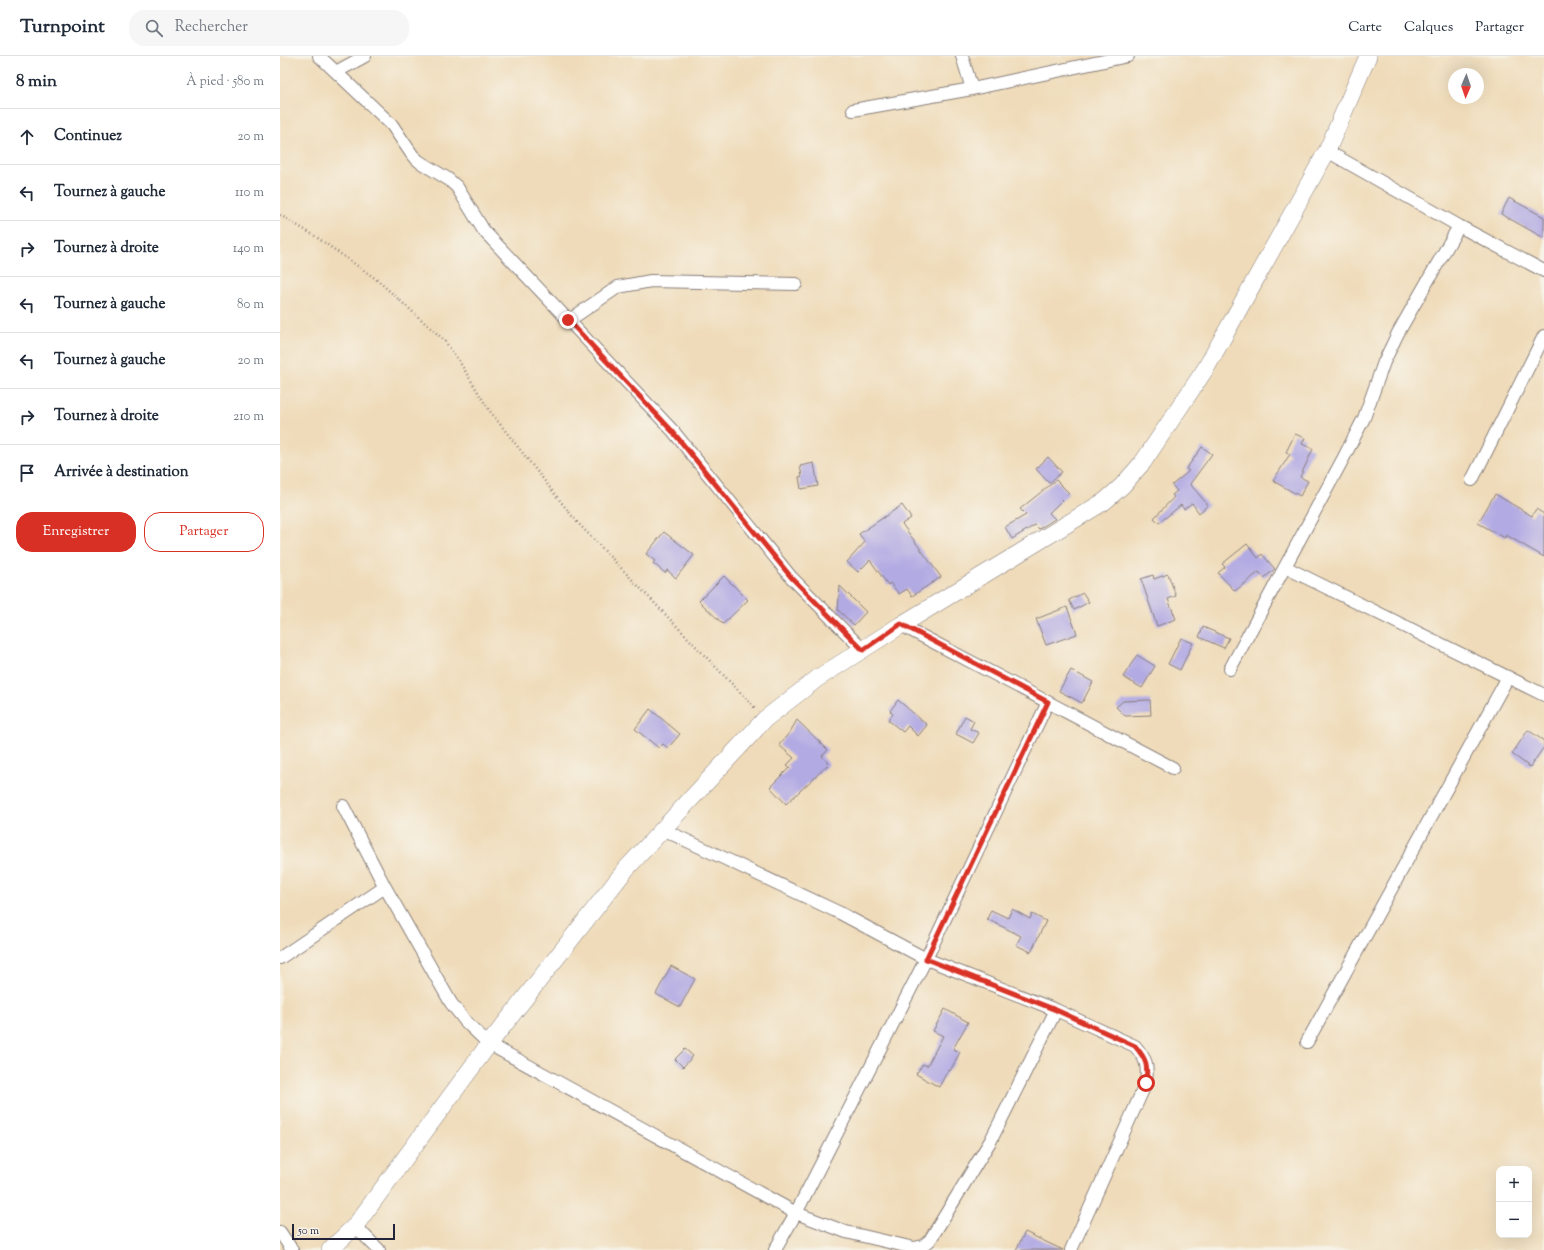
<!DOCTYPE html>
<html lang="fr">
<head>
<meta charset="utf-8">
<style>
	:root { --surface:#fff; --page:#f6f6f7; --text:#1f2937; --muted:#747a83; --line:#e0e1e3; --accent:#d93025 }
	body { margin:0; font-family:"Sorts Mill Goudy",serif; background:var(--page); color:var(--text) }
	.controls { position:absolute; right:12px; bottom:12px; display:grid; overflow:hidden; border-radius:8px; box-shadow:0 4px 16px #0002 }
	.controls button { width:36px; height:36px; display:grid; place-items:center; padding:0; border:0; border-bottom:1px solid var(--line); background:var(--surface); color:var(--text); font:20px sans-serif }
	.compass { position:absolute; left:1168px; top:12px; width:36px; height:36px; border-radius:50%; background:var(--surface); box-shadow:0 4px 16px #0002; rotate:182deg }
	.scale { position:absolute; left:12px; bottom:10px; width:103px; box-sizing:border-box; padding-left:4px; border:2px solid #22223b; border-top:0; font-size:11px; line-height:14px; white-space:nowrap; color:#22223b; -webkit-text-stroke:3px #f7f3e8; paint-order:stroke }
	.stop { position:absolute; width:12px; height:12px; margin:-9px; border:3px solid #d93025; border-radius:50%; background:#fff }
	.stop.end { background:#d93025; border-color:#fff; box-shadow:0 1px 4px #0008 }
	.list { margin:0; padding:0; list-style:none }
	h2 { display:flex; justify-content:space-between; align-items:center; height:52px; margin:0; padding:0 16px; font-size:17px }
	h2 small { font-size:13px; font-weight:400; color:var(--muted) }
	.list li { display:grid; grid-template-columns:26px 1fr auto; gap:12px; align-items:center; box-sizing:border-box; height:56px; padding:0 16px; border-top:1px solid var(--line) }
	.list b { display:block; font-size:15px; white-space:nowrap }
	.list em { font-size:13px; font-style:normal; color:var(--muted) }
	.actions { display:flex; gap:8px; padding:12px 16px }
	.actions a { flex:1; padding:9px 0; border:1px solid var(--accent); border-radius:16px; text-align:center; font-size:14px; color:var(--accent) }
	.actions .main { background:var(--accent); color:#fff }
	.icon { flex:none; width:22px; height:22px; fill:none; stroke:currentColor; stroke-width:2; stroke-linecap:round; stroke-linejoin:round }
	.map { position:relative; flex:none; width:1264px; height:1194px; overflow:hidden }
	header { display:flex; align-items:center; gap:24px; box-sizing:border-box; height:56px; padding:0 20px; background:var(--surface); border-bottom:1px solid var(--line) }
	header strong { font-size:19px }
	nav { display:flex; gap:22px; margin-inline-start:auto; font-size:14px }
	.search { width:280px; height:36px; background:var(--page); display:flex; align-items:center; gap:10px; box-sizing:border-box; padding:0 14px; border-radius:16px; color:var(--muted); font-size:15px }
	main { display:flex }
	aside { flex:1; background:var(--surface) }
	.map>svg:first-child { display:block }
	.building { fill:#b2aae3 }
	.lines { fill:none; stroke-linecap:round; stroke-linejoin:round }
	.street-casing { stroke:#887e7a; stroke-width:14 }
	.secondary-casing { stroke:#887e7a; stroke-width:18 }
	.path { stroke:#887e7a; stroke-width:2.5; stroke-dasharray:1 3; stroke-linecap:butt }
	.street { stroke:#fff; stroke-width:12 }
	.secondary { stroke:#fff; stroke-width:17 }
	.route { stroke:#d93025; stroke-width:5 }
</style>
</head>
<body>
<header>
<strong>Turnpoint</strong>
<div class="search"><svg class="icon" aria-label="search" viewBox="0 0 24 24"><circle cx="10" cy="10" r="6"/><path d="M15 15l6 6"/></svg>Rechercher</div>
<nav><a>Carte</a><a>Calques</a><a>Partager</a></nav>
</header>
<main>
<aside>
<h2>8 min<small>À pied · 580 m</small></h2>
<ul class="list">
<li><svg class="icon" aria-label="ahead" viewBox="0 0 24 24"><path d="M12 20V5M6 11l6-6 6 6"/></svg><div><b>Continuez</b></div><em>20 m</em></li>
<li><svg class="icon" aria-label="left" viewBox="0 0 24 24"><path d="M17 20v-9H6M10 6l-5 5 5 5"/></svg><div><b>Tournez à gauche</b></div><em>110 m</em></li>
<li><svg class="icon" aria-label="right" viewBox="0 0 24 24"><path d="M7 20v-9h11M14 6l5 5-5 5"/></svg><div><b>Tournez à droite</b></div><em>140 m</em></li>
<li><svg class="icon" aria-label="left" viewBox="0 0 24 24"><path d="M17 20v-9H6M10 6l-5 5 5 5"/></svg><div><b>Tournez à gauche</b></div><em>80 m</em></li>
<li><svg class="icon" aria-label="left" viewBox="0 0 24 24"><path d="M17 20v-9H6M10 6l-5 5 5 5"/></svg><div><b>Tournez à gauche</b></div><em>20 m</em></li>
<li><svg class="icon" aria-label="right" viewBox="0 0 24 24"><path d="M7 20v-9h11M14 6l5 5-5 5"/></svg><div><b>Tournez à droite</b></div><em>210 m</em></li>
<li><svg class="icon" aria-label="arrive" viewBox="0 0 24 24"><path d="M6 21V4h12l-3 4 3 4H6"/></svg><div><b>Arrivée à destination</b></div></li>
</ul>
<div class="actions"><a class="main">Enregistrer</a><a>Partager</a></div>
</aside>
<div class="map">
<svg width="1264" height="1194" viewBox="0 0 1264 1194">
	<rect width="100%" height="100%" fill="#f7f3e8"/>
	<filter id="ink" filterUnits="userSpaceOnUse"><feTurbulence type="fractalNoise" baseFrequency=".025" numOctaves="2"/><feDisplacementMap in="SourceGraphic" scale="8" xChannelSelector="R" yChannelSelector="G"/><feConvolveMatrix kernelMatrix="1 2 1 2 8 2 1 2 1" color-interpolation-filters="sRGB"/></filter>
	<filter id="wash" filterUnits="userSpaceOnUse"><feTurbulence type="fractalNoise" baseFrequency=".012" numOctaves="4" result="noise"/><feDisplacementMap in="SourceGraphic" scale="16" xChannelSelector="R" yChannelSelector="G"/><feGaussianBlur stdDeviation="0.9" result="paint"/><feColorMatrix in="noise" values="0 0 0 0 0 0 0 0 0 0 0 0 0 0 0 0 0 1.4 0 .05"/><feComposite in="paint" operator="in"/></filter>
	<g filter="url(#wash)">
		<rect width="100%" height="100%" fill="#efdbb9"/>
		<g id="blocks">
			<path class="building" d="M1229,142L1264,161V182L1221,158Z
				M1015,378L1025,382L1022,388L1033,393L1020,421L1028,425L1020,440L993,425L1010,398L1006,396Z
				M922,391L932,398L910,428L928,449L919,457L912,447L904,453L901,449L879,467L874,462L894,441L892,439L897,435L892,429L909,415L906,413Z
				M768,401L782,416L769,427L756,413Z
				M534,407L538,430L521,433L519,421L522,420L520,410Z
				M776,424L789,437L769,457L775,463L759,473L755,469L732,483L725,471L746,459L740,453Z
				M1215,438L1252,460L1256,453L1264,458V501L1226,479L1225,482L1198,467Z
				M622,449L631,462L622,468L661,521L632,540L627,533L619,538L610,527L608,529L590,504L578,516L567,506L585,486L579,478Z
				M384,476L414,499L396,522L387,514L385,517L373,507L375,505L366,498Z
				M967,488L978,502L982,498L995,513L984,522L979,516L955,535L938,517L945,511L942,508Z
				M888,518L896,540L888,543L896,563L877,570L861,523L873,519L874,523Z
				M444,520L468,544L443,568L419,545Z
				M560,530L586,556L574,569L558,554Z
				M803,537L809,546L794,554L789,544Z
				M787,551L797,578L766,589L756,563Z
				M923,571L949,582L944,592L919,581Z
				M901,582L913,587L900,614L888,608Z
				M857,599L875,610L862,632L843,621Z
				M791,614L813,626L802,647L779,635Z
				M618,644L647,669L638,680L628,670L623,676L608,664L613,658L610,655Z
				M870,644L871,659L845,660L836,651L843,645Z
				M370,653L400,678L388,692L383,688L379,692L355,673Z
				M685,660L694,665L690,673L699,677L693,687L676,678Z
				M517,664L548,694L542,700L549,708L506,748L490,731L510,711L507,709L514,702L499,689L510,676Z
				M1248,674L1264,685V691L1250,711L1232,698Z
				M732,853L750,863L752,858L766,865L751,896L736,889L741,880L707,863L711,854L728,862Z
				M391,910L415,923L400,951L376,938Z
				M665,953L688,966L673,993L680,996L670,1015L668,1014L659,1031L636,1018L643,1008L647,1010L663,980L653,975Z
				M405,993L413,1000L403,1011L395,1003Z
				M745,1176L783,1194H736Z"/>
		</g>
	</g>
	<g filter="url(#ink)">
		<use href="#blocks" fill-opacity="0" stroke="#887e7a" stroke-width="1"/>
		<g class="lines">
			<defs>
				<path id="street" d="M39,0L112,69L133,100L140,106L168,123L177,131L204,175L393,375L511,521L583,594
					M682,0L692,33
					M56,16L85,0
					M573,54L692,33L848,0
					M1047,95L1179,170L1264,215
					M288,265L338,231L371,225L516,228
					M1192,424L1264,280
					M1005,511L1264,639
					M621,569L893,712
					M950,613L1064,401L1084,362L1104,306L1118,277L1179,170
					M63,750L105,831L171,947L186,966L209,988L516,1157L566,1176L634,1192L643,1190L650,1184L711,1084L776,954
					M382,773L560,857L646,903L776,954L855,990C867,1004 868,1009 866,1027L791,1194
					M0,902L105,831
					M1027,986L1228,621
					M75,1170L99,1194
					M0,1176L12,1194
					M495,1194L516,1157L646,903L768,646"/>
				<path id="secondary" d="M50,1194L75,1170L209,988L346,813L485,663L538,622L621,569L825,445L842,430L863,406L926,312L1047,95L1088,0"/>
			</defs>
			<use href="#street" class="street-casing"/>
			<use href="#secondary" class="secondary-casing"/>
			<path class="path" d="M0,159L35,180L96,223L164,284L179,305L209,354L296,465L475,652"/>
			<use href="#street" class="street"/>
			<use href="#secondary" class="secondary"/>
		</g>
	</g>
	<g class="lines" filter="url(#ink)">
		<path class="route" d="M288,264L393,376L511,521L583,594L621,568L768,646L646,903L776,954L855,990C867,1004 868,1009 866,1027"/>
	</g>
</svg>
<div class="controls">
<button>+</button>
<button>−</button>
</div>
<svg class="compass" viewBox="-18 -18 36 36"><path d="M0-13l5 13h-10z" fill="#e53935"/><path d="M0 13l5-13h-10z" fill="#747a83"/></svg>
<div class="scale">50 m</div>
<div class="stop" style="left:866px;top:1027px"></div>
<div class="stop end" style="left:288px;top:264px"></div>
</div>
</main>
</body>
</html>
